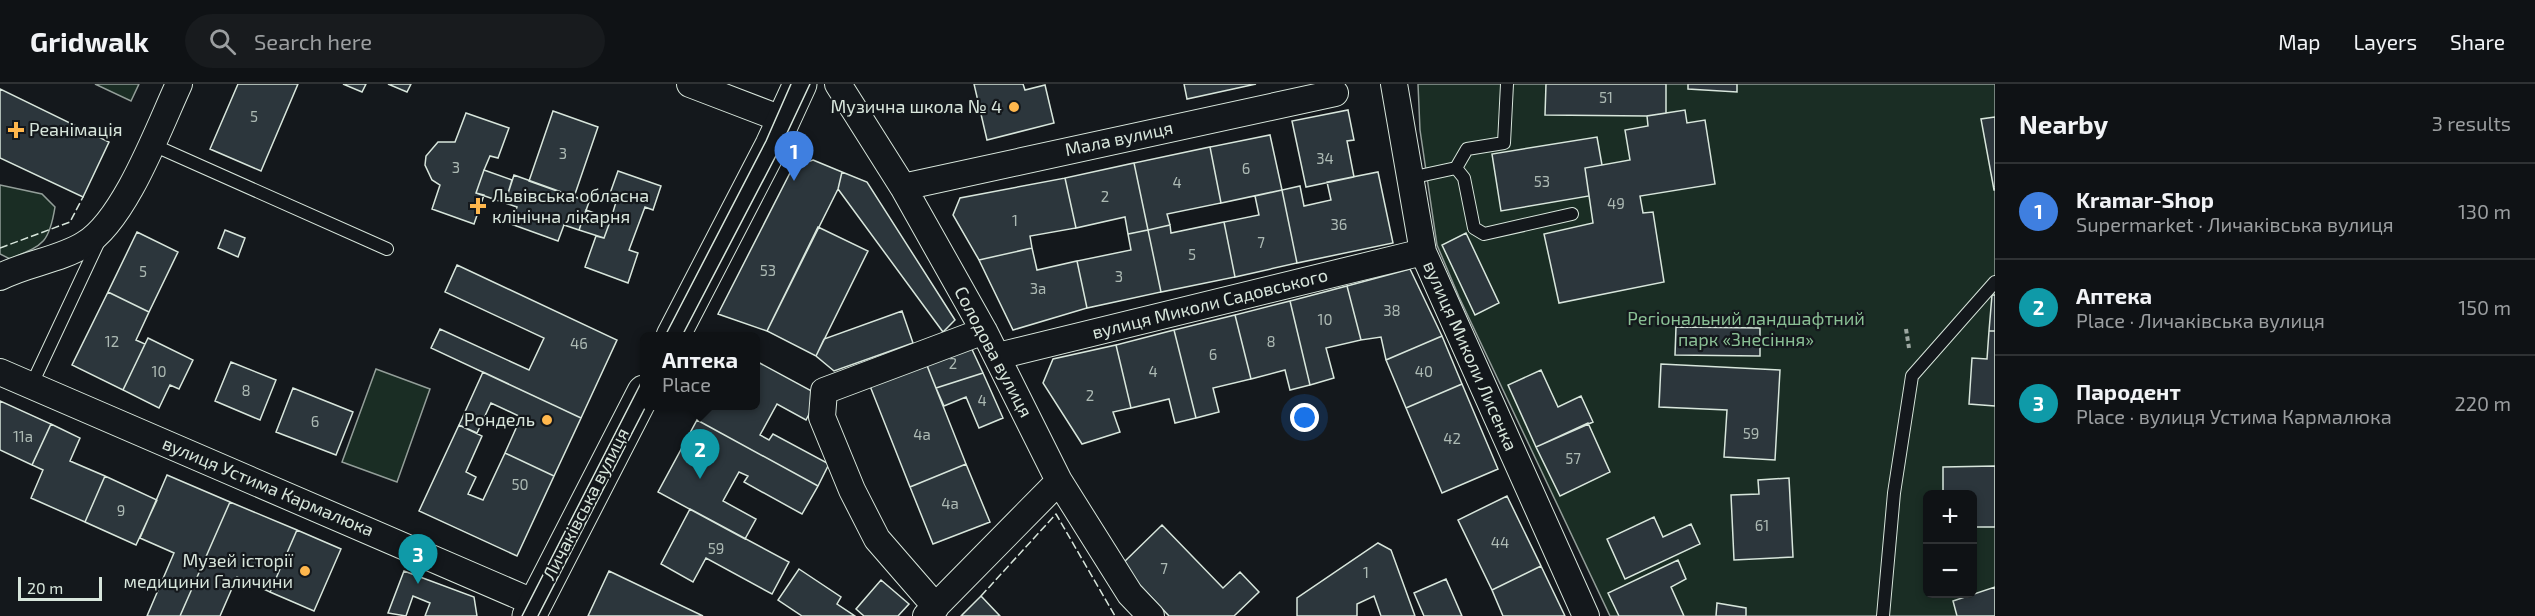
<!DOCTYPE html>
<html lang="en">
<head>
<meta charset="utf-8">
<style>
	:root { --surface:#0f1215; --page:#181b1e; --text:#f1f3f6; --muted:#9b9ea0; --line:#2f3234; --accent:#b45309 }
	body { margin:0; font-family:"Exo 2",sans-serif; background:var(--page); color:var(--text) }
	.controls { position:absolute; right:18px; bottom:18px; display:grid; overflow:hidden; border-radius:9px; box-shadow:0 3px 9px #0003 }
	.controls button { width:54px; height:54px; display:grid; place-items:center; padding:0; border:0; border-bottom:2px solid var(--line); background:var(--surface); color:var(--text); font:30px sans-serif }
	.scale { position:absolute; left:18px; bottom:15px; width:84px; box-sizing:border-box; padding-left:6px; border:3px solid #d8e6dc; border-top:0; font-size:16px; line-height:21px; white-space:nowrap; color:#d8e6dc; -webkit-text-stroke:4px #14181c; paint-order:stroke }
	.you { position:absolute; left:1305px; top:334px; width:21px; height:21px; margin:-15px; border:4px solid #fff; border-radius:50%; background:#1a73e8; box-shadow:0 0 0 9px #1a73e833 }
	.badge { display:grid; place-items:center; width:39px; height:39px; border-radius:50%; background:var(--accent); color:#fff; font-size:20px; font-weight:700 }
	.pin { position:absolute; translate:-50% -50px; filter:drop-shadow(0 2px 3px #0008) }
	.pin::after { content:''; position:absolute; top:32px; width:21px; height:18px; background:inherit; clip-path:polygon(0 0,100% 0,50% 100%) }
	.popup { position:absolute; left:640px; top:248px; width:120px; height:78px; box-sizing:border-box; display:grid; place-content:center; border-radius:9px; background:var(--surface); filter:drop-shadow(0 2px 4px #0005); font-size:20px; white-space:nowrap; color:var(--muted) }
	.popup b { font-size:22px; color:var(--text) }
	.popup::after { content:''; position:absolute; left:50%; top:100%; margin-left:-12px; border:12px solid transparent; border-top-color:var(--surface) }
	.list { margin:0; padding:0; list-style:none }
	h2 { display:flex; justify-content:space-between; align-items:center; height:78px; margin:0; padding:0 24px; font-size:26px }
	h2 small { font-size:20px; font-weight:400; color:var(--muted) }
	.list li { display:grid; grid-template-columns:39px 1fr auto; gap:18px; align-items:center; box-sizing:border-box; height:96px; padding:0 24px; border-top:2px solid var(--line) }
	.list b { display:block; font-size:22px; white-space:nowrap }
	.list p { margin:0; font-size:20px; white-space:nowrap; color:var(--muted) }
	.list em { font-size:20px; font-style:normal; color:var(--muted) }
	.icon { flex:none; width:33px; height:33px; fill:none; stroke:currentColor; stroke-width:2; stroke-linecap:round; stroke-linejoin:round }
	.map { position:relative; flex:none; width:1995px; height:532px; overflow:hidden }
	header { display:flex; align-items:center; gap:36px; box-sizing:border-box; height:84px; padding:0 30px; background:var(--surface); border-bottom:2px solid var(--line) }
	header strong { font-size:28px }
	nav { display:flex; gap:33px; margin-inline-start:auto; font-size:21px }
	.search { width:420px; height:54px; background:var(--page); display:flex; align-items:center; gap:15px; box-sizing:border-box; padding:0 21px; border-radius:33px; color:var(--muted); font-size:22px }
	main { display:flex }
	aside { flex:1; background:var(--surface) }
	.map>svg:first-child { display:block }
	.green { fill:#1a2d24; stroke:#939e99; stroke-width:1.5; fill-rule:evenodd }
	.building { fill:#2c363c; stroke:#d8e6dc; stroke-width:1.5 }
	.lines { fill:none; stroke-linecap:round; stroke-linejoin:round }
	.lane-casing { stroke:#d8e6dc; stroke-width:14 }
	.street-casing { stroke:#d8e6dc; stroke-width:28 }
	.primary-casing { stroke:#d8e6dc; stroke-width:35 }
	.path { stroke:#9da8a2; stroke-width:4; stroke-dasharray:4.5 3; stroke-linecap:butt }
	.lane { stroke:#14181c; stroke-width:12 }
	.street { stroke:#14181c; stroke-width:26 }
	.primary { stroke:#14181c; stroke-width:33 }
	.tram { stroke:#d8e6dc; stroke-width:1.5 }
	.fence { stroke:#d8e6dc; stroke-width:1.5; stroke-dasharray:8 3; stroke-linecap:butt }
	.poi-dot { fill:#ffb74d; stroke:#14181c; stroke-width:2 }
	.labels { text-anchor:middle; stroke-width:4.5; stroke-linejoin:round; paint-order:stroke }
	.number-label { font-size:15px; fill:#adbab4 }
	.poi-label { font-size:18px; fill:#d8e6dc; stroke:#14181c; text-anchor:end }
	.street-label { font-size:18px; fill:#d8e6dc; stroke:#14181c }
	.park-label { font-size:18px; fill:#8ac095; stroke:#14181c }
</style>
</head>
<body>
<header>
<strong>Gridwalk</strong>
<div class="search"><svg class="icon" aria-label="search" viewBox="0 0 24 24"><circle cx="10" cy="10" r="6"/><path d="M15 15l6 6"/></svg>Search here</div>
<nav><a>Map</a><a>Layers</a><a>Share</a></nav>
</header>
<main>
<div class="map">
<svg width="1995" height="532" viewBox="0 0 1995 532">
	<rect width="100%" height="100%" fill="#14181c"/>
	<path class="green" d="M95,0H139L131,17Z
		M1418,0H1995V532H1610L1459,213L1437,161L1420,46ZM1928,410H1972V510H1928Z
		M0,101L42,110L55,123C49,160 43,161 10,175L0,170Z
		M376,285L430,305L397,398L342,378Z"/>
	<path class="building" d="M238,0H298L261,87L210,65Z
		M343,0H366L362,8Z
		M388,0H411L407,8Z
		M974,0H1023L1025,6L1045,1L1054,39L987,56Z
		M1184,0H1256L1187,15Z
		M1546,0H1666V29L1647,32L1545,31Z
		M1688,0H1737V8L1688,5Z
		M0,5L109,58L83,113L0,74Z
		M1348,26L1354,56L1347,57L1354,93L1306,103L1292,37Z
		M1685,26L1687,39L1705,36L1715,100L1640,112L1643,129L1653,128L1664,198L1559,219L1544,150L1593,139L1585,84L1630,76L1625,46L1648,42L1647,32Z
		M553,27L598,43L574,113L529,97Z
		M466,29L509,44L498,74L490,72L484,86L476,109L484,111L474,140L432,125L440,101L432,96L425,81L426,72L438,58H455Z
		M1995,33V106H1994L1981,35Z
		M1270,51L1282,106L1221,119L1210,63Z
		M1597,53L1602,81L1585,84L1589,112L1501,127L1492,70Z
		M1210,63L1221,119L1167,130L1170,141L1148,146L1134,79Z
		M813,76L842,88L838,105L767,247L718,230L793,83Z
		M1134,79L1148,146L1128,150L1125,133L1076,144L1065,94Z
		M484,86L512,96L505,119L476,109Z
		M618,87L661,102L653,126L645,123L629,166L638,169L628,199L585,183L596,152L604,154L611,135L616,118L608,115Z
		M842,88L867,98L955,236L943,248L838,105Z
		M1378,88L1393,159L1297,179L1282,106L1300,102L1304,122L1331,116L1327,98Z
		M514,91L589,118L579,146L564,141L558,157L511,140L517,123L505,119Z
		M1065,94L1076,144L1030,152L1032,164L979,176L953,131L960,114Z
		M1282,106L1297,179L1235,193L1224,138L1259,131L1255,112Z
		M586,126L611,135L604,154L579,146Z
		M1224,138L1235,193L1161,208L1148,146L1170,141L1171,149Z
		M818,143L868,167L816,272L767,247Z
		M225,146L245,154L238,173L218,164Z
		M1148,146L1161,208L1087,224L1077,177L1131,166L1128,150Z
		M137,148L178,168L149,228L108,208Z
		M1466,149L1499,219L1475,231L1442,161Z
		M1032,164L1037,186L1077,177L1087,224L1013,246L979,176Z
		M457,181L617,256L581,334L431,264L440,245L529,286L544,254L445,208Z
		M1410,185L1442,252L1386,276L1381,253L1361,256L1347,202Z
		M1347,202L1361,256L1326,264L1334,294L1310,301L1290,217Z
		M108,208L149,228L136,256L145,260L123,306L72,281Z
		M1992,211H1995V247H1989Z
		M1290,217L1310,301L1290,306L1285,286L1251,295L1235,231Z
		M902,227L913,259L834,287L816,272L824,255Z
		M1235,231L1251,295L1213,304L1219,328L1196,334L1174,246Z
		M1676,243L1760,244V272L1675,271Z
		M1174,246L1196,334L1175,339L1169,315L1131,324L1116,261Z
		M1989,247H1995V322L1969,320L1972,274L1987,275Z
		M1442,252L1462,300L1406,324L1386,276Z
		M148,254L193,276L179,305L170,301L159,324L123,306Z
		M969,259L983,289L936,304L924,274Z
		M1116,261L1131,324L1113,328L1120,348L1082,360L1043,299L1053,275Z
		M924,274L966,380L910,403L868,297Z
		M756,277L819,311L806,336L777,320L760,351L769,356L773,350L829,380L818,402L697,336L705,322H756Z
		M231,278L276,296L260,336L215,317Z
		M1661,280L1780,286L1775,376L1724,373L1727,326L1659,323Z
		M1541,286L1558,323L1581,312L1593,338L1536,363L1508,301Z
		M483,288L581,334L554,392L505,369L521,333L491,319L477,349L459,341Z
		M983,289L1003,334L979,344L966,313L944,322L936,304Z
		M1462,300L1498,385L1442,409L1406,324Z
		M293,304L353,328L336,371L276,348Z
		M0,317L51,340L32,381L0,366Z
		M697,336L818,402L802,430L744,398L748,392L739,388L723,417L756,435L745,455L658,408Z
		M1588,339L1610,388L1560,412L1536,363Z
		M51,340L80,354L70,377L105,392L85,438L31,414L43,386L32,381Z
		M459,341L482,352L466,388L476,393L468,410L483,416L505,369L554,392L517,472L419,427Z
		M966,380L990,438L933,460L910,403Z
		M1995,382V443H1972V410H1943V383Z
		M167,391L230,418L180,532H147L174,469L140,454Z
		M105,392L157,416L136,461L85,438Z
		M1789,394L1793,473L1734,476L1731,411L1759,410L1758,396Z
		M1507,412L1541,482L1492,506L1458,436Z
		M230,418L297,446L270,508L237,493L220,532H180Z
		M690,425L789,478L772,510L706,474L693,498L661,480Z
		M1654,433L1663,453L1691,440L1700,460L1625,495L1607,455Z
		M1162,441L1223,504L1240,488L1259,508L1234,532H1169L1121,481Z
		M297,446L341,465L314,527L270,508Z
		M1378,459L1391,466L1415,532H1381L1374,512L1357,520V532H1297V514Z
		M1678,476L1686,495L1671,503L1684,532H1619L1608,509Z
		M1541,482L1565,532H1503L1492,506Z
		M799,485L841,513L837,520L855,532H802L778,516Z
		M404,487L474,513L477,532H425L430,519L413,512L406,532L388,529Z
		M609,487L703,532H588Z
		M1446,495L1462,532H1424L1414,509Z
		M881,496L909,520L898,532H864L856,525Z
		M1995,503V532H1957L1953,517Z
		M981,512L1000,532H961Z
		M1717,519L1746,524V532H1716Z"/>
	<g class="lines">
		<defs>
			<path id="lane" d="M151,60L387,165
				M1456,84L1467,65L1504,59L1507,0
				M1410,94L1456,84L1464,94L1474,144L1484,150L1572,130
				M31,302L99,157
				M1883,532L1894,409L1912,292L1995,198"/>
			<path id="street" d="M690,0L784,36
				M838,0L903,103L984,247L1059,397L1130,510L1151,532
				M1394,0L1423,168L1586,532
				M903,103L1335,9
				M0,193C27,179 60,176 85,160C125,136 159,43 179,0
				M998,272L1423,168
				M0,288L535,519
				M936,523L877,455L852,406L822,333L824,307L984,247
				M926,532L1059,397"/>
			<path id="primary" d="M673,252L772,61L800,0
				M529,532L644,308"/>
		</defs>
		<use href="#lane" class="lane-casing"/>
		<use href="#street" class="street-casing"/>
		<use href="#primary" class="primary-casing"/>
		<path class="path" d="M1906,245L1909,264"/>
		<use href="#lane" class="lane"/>
		<use href="#street" class="street"/>
		<use href="#primary" class="primary"/>
		<path class="tram" d="M665,252L766,57L791,0
			M682,252L780,64L810,0
			M522,532L644,293
			M538,532L646,322"/>
		<path class="fence" d="M0,164L70,138L83,113
			M981,512L1056,430L1115,532"/>
	</g>
	<g class="poi-dot">
		<circle cx="1014" cy="23" r="6"/>
		<path d="M13 37h6v6h6v6h-6v6h-6v-6h-6v-6h6z"/>
		<path d="M475 113h6v6h6v6h-6v6h-6v-6h-6v-6h6z"/>
		<circle cx="547" cy="336" r="6"/>
		<circle cx="305" cy="487" r="6"/>
	</g>
	<g class="labels">
		<g class="number-label">
			<text x="1606" y="19">51</text>
			<text x="254" y="38">5</text>
			<text x="563" y="75">3</text>
			<text x="1325" y="80">34</text>
			<text x="456" y="89">3</text>
			<text x="1246" y="90">6</text>
			<text x="1542" y="103">53</text>
			<text x="1177" y="104">4</text>
			<text x="1105" y="118">2</text>
			<text x="1616" y="125">49</text>
			<text x="1015" y="142">1</text>
			<text x="1339" y="146">36</text>
			<text x="1261" y="164">7</text>
			<text x="1192" y="176">5</text>
			<text x="768" y="192">53</text>
			<text x="143" y="193">5</text>
			<text x="1119" y="198">3</text>
			<text x="1038" y="210">3а</text>
			<text x="1392" y="232">38</text>
			<text x="1325" y="241">10</text>
			<text x="112" y="263">12</text>
			<text x="1271" y="263">8</text>
			<text x="579" y="265">46</text>
			<text x="1213" y="276">6</text>
			<text x="953" y="285">2</text>
			<text x="159" y="293">10</text>
			<text x="1153" y="293">4</text>
			<text x="1424" y="293">40</text>
			<text x="246" y="312">8</text>
			<text x="1090" y="317">2</text>
			<text x="982" y="322">4</text>
			<text x="315" y="343">6</text>
			<text x="1751" y="355">59</text>
			<text x="922" y="356">4а</text>
			<text x="23" y="358">11а</text>
			<text x="1452" y="360">42</text>
			<text x="1573" y="380">57</text>
			<text x="520" y="406">50</text>
			<text x="950" y="425">4а</text>
			<text x="121" y="432">9</text>
			<text x="1762" y="447">61</text>
			<text x="1500" y="464">44</text>
			<text x="716" y="470">59</text>
			<text x="1164" y="490">7</text>
			<text x="1366" y="494">1</text>
		</g>
		<g class="poi-label">
			<text x="1002" y="29">Музична школа № 4</text>
			<text x="29" y="52" text-anchor="start">Реанімація</text>
			<text x="492" y="118" text-anchor="start">Львівська обласна<tspan x="492" dy="21">клінічна лікарня</tspan></text>
			<text x="535" y="342">Рондель</text>
			<text x="293" y="483">Музей історії<tspan x="293" dy="21">медицини Галичини</tspan></text>
		</g>
		<g class="street-label">
			<text transform="translate(1119 55) rotate(-12)" y="6">Мала вулиця</text>
			<text transform="translate(1210 220) rotate(-14)" y="6">вулиця Миколи Садовського</text>
			<text transform="translate(993 268) rotate(62)" y="6">Солодова вулиця</text>
			<text transform="translate(1470 272) rotate(66)" y="6">вулиця Миколи Лисенка</text>
			<text transform="translate(268 403) rotate(23)" y="6">вулиця Устима Кармалюка</text>
			<text transform="translate(586 420) rotate(-63)" y="6">Личаківська вулиця</text>
		</g>
		<g class="park-label">
			<text x="1746" y="241">Регіональний ландшафтний<tspan x="1746" dy="21">парк «Знесіння»</tspan></text>
		</g>
	</g>
</svg>
<div class="controls">
<button>+</button>
<button>−</button>
</div>
<div class="scale">20 m</div>
<div class="you"></div>
<div class="pin badge" style="left:794px;top:97px;background:#3f7fe0">1</div>
<div class="pin badge" style="left:700px;top:395px;background:#0f9aa8">2</div>
<div class="popup"><b>Аптека</b>Place</div>
<div class="pin badge" style="left:418px;top:500px;background:#0f9aa8">3</div>
</div>
<aside>
<h2>Nearby<small>3 results</small></h2>
<ul class="list">
<li><span class="badge" style="background:#3f7fe0">1</span><div><b>Kramar-Shop</b><p>Supermarket · Личаківська вулиця</p></div><em>130 m</em></li>
<li><span class="badge" style="background:#0f9aa8">2</span><div><b>Аптека</b><p>Place · Личаківська вулиця</p></div><em>150 m</em></li>
<li><span class="badge" style="background:#0f9aa8">3</span><div><b>Пародент</b><p>Place · вулиця Устима Кармалюка</p></div><em>220 m</em></li>
</ul>
</aside>
</main>
</body>
</html>
